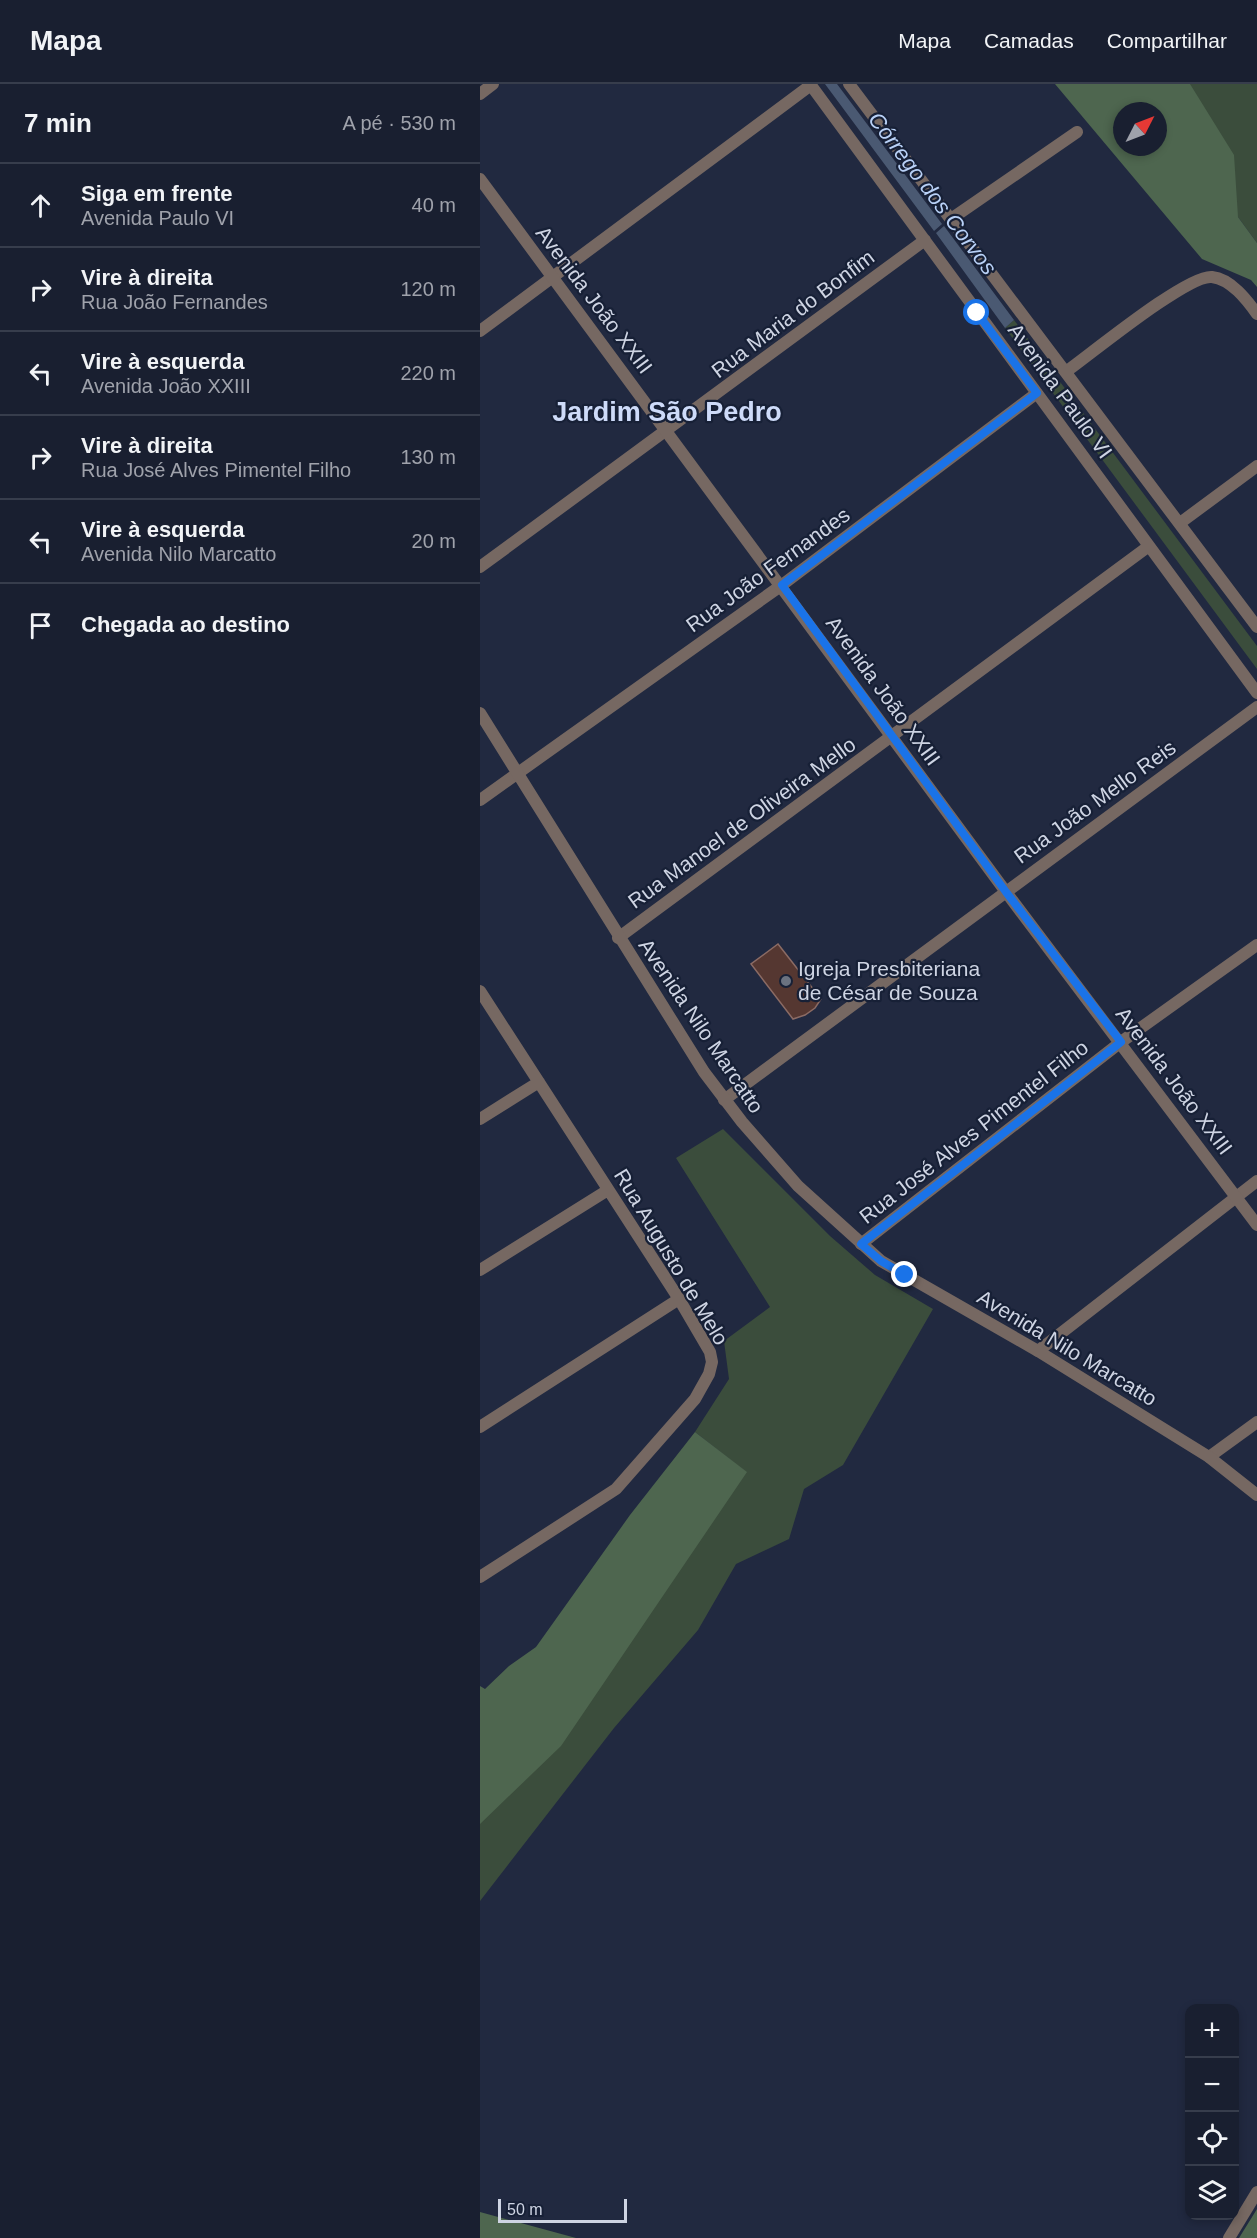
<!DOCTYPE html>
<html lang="pt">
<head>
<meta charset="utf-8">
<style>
	:root { --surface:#191f30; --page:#222738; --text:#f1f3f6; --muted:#9fa2ab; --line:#373d4c }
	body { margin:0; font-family:Arial,sans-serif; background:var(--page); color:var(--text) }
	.controls { position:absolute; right:18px; bottom:18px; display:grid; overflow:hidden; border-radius:12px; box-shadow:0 3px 9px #0003 }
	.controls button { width:54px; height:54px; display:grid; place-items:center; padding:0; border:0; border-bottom:2px solid var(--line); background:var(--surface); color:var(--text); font:30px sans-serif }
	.compass { position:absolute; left:633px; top:18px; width:54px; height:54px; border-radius:50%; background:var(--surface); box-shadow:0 3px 9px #0003; rotate:48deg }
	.scale { position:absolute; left:18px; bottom:15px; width:129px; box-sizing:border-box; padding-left:6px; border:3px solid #ced4e3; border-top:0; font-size:16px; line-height:21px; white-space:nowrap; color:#ced4e3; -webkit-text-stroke:4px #172036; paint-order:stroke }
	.stop { position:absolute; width:18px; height:18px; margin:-14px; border:4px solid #1a73e8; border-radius:50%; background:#fff }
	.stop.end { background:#1a73e8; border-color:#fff; box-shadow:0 2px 6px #0008 }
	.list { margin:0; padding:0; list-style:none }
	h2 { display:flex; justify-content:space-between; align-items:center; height:78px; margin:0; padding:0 24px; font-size:26px }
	h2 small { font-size:20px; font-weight:400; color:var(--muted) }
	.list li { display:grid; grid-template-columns:39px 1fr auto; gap:18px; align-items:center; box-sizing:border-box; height:84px; padding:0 24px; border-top:2px solid var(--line) }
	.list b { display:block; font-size:22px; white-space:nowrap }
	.list p { margin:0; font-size:20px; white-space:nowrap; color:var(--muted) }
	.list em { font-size:20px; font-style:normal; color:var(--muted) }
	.icon { flex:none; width:33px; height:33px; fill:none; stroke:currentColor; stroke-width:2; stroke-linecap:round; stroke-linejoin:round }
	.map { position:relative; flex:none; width:777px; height:2154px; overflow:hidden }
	header { display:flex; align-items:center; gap:36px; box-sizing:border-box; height:84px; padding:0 30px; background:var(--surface); border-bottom:2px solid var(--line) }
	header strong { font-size:28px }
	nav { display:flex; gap:33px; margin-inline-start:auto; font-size:21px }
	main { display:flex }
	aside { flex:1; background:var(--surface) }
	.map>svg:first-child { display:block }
	.green { fill:#3b4d3c }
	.forest { fill:#4e664f; fill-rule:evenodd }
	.water { fill:#4a5972 }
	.building { fill:#553731; stroke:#8b6b64; stroke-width:1.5 }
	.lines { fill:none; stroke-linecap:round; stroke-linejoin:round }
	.minor { stroke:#766862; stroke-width:12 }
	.tertiary { stroke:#766862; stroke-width:12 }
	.route { stroke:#1a73e8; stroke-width:8 }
	.worship-dot { fill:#6b7280; stroke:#172036; stroke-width:2 }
	.labels { text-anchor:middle; stroke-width:4.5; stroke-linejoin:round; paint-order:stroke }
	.street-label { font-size:21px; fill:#ced4e3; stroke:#172036 }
	.poi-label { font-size:21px; fill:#ced4e3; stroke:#172036; text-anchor:start }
	.water-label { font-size:22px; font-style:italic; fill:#b9d1f7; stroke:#172036 }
	.district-label { font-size:27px; font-weight:bold; fill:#cedbf9; stroke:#172036 }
</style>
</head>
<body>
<header>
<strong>Mapa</strong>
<nav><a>Mapa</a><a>Camadas</a><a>Compartilhar</a></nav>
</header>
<main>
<aside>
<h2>7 min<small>A pé · 530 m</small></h2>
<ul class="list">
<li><svg class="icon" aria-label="ahead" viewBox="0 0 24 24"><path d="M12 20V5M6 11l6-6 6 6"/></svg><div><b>Siga em frente</b><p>Avenida Paulo VI</p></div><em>40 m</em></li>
<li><svg class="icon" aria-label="right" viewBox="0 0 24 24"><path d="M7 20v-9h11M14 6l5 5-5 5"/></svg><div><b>Vire à direita</b><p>Rua João Fernandes</p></div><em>120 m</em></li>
<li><svg class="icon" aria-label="left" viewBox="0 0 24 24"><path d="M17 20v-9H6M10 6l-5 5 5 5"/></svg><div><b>Vire à esquerda</b><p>Avenida João XXIII</p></div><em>220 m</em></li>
<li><svg class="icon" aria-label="right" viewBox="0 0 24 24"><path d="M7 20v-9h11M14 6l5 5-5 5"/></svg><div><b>Vire à direita</b><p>Rua José Alves Pimentel Filho</p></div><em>130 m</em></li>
<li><svg class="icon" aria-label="left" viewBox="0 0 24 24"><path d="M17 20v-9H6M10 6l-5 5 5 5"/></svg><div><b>Vire à esquerda</b><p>Avenida Nilo Marcatto</p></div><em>20 m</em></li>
<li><svg class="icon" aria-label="arrive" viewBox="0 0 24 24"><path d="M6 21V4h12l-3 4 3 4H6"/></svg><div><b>Chegada ao destino</b></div></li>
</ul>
</aside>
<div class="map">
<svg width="777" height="2154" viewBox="0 0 777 2154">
	<rect width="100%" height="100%" fill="#212940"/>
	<path class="green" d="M705,0H777V159L758,133Z
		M534,236L777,562V585L525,244Z
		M243,1045L350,1152L395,1191L453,1225L363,1381L324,1405L309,1455L256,1480L218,1546L134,1644L0,1817V1739L266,1388L215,1348L249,1295L244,1257L290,1223L196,1074Z"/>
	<path class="forest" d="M575,0H710L754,71L758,133L777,159V203L771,196L722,175ZM642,27H678V63H642Z
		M215,1348L267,1388L81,1662L0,1740V1602L5,1605L29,1582L56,1563L150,1431Z
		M777,2125V2154H759Z
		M0,2128L96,2154H0Z"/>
	<path class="water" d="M345,0H357L462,140L454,147Z
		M464,142L534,236L525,244L456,149Z"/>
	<path class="building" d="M298,860L341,915L335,924L325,931L313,935L271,880Z"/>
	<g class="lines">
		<path class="minor" d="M330,0L777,609
			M369,0L777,543
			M0,10L13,0
			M471,135L597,48
			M0,247L331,1
			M587,287C611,270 708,190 732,193C751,195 767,216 777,230
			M700,439L777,382
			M0,483L445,156
			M0,716L302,501L557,309
			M138,854L669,462
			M0,907L199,1215L230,1268L232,1278L229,1290L215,1315L136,1405L0,1493
			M244,1016L777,623
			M0,1035L59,998
			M381,1160L641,958L777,861
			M0,1186L128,1106
			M558,1267L777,1097
			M0,1343L199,1215
			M729,1373L777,1338
			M749,2154L777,2108"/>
		<path class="tertiary" d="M0,95L526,808L777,1141
			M0,629L224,988L262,1038L318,1102L401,1177L558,1267L729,1373L777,1411"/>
	</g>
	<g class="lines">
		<path class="route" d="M425,1191L401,1177L381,1160L641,958L526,808L302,501L557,309L497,229"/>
	</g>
	<circle class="worship-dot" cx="306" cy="897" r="6"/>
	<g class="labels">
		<g class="street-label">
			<text transform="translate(114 216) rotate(53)" y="7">Avenida João XXIII</text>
			<text transform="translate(313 230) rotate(-37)" y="7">Rua Maria do Bonfim</text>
			<text transform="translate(580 307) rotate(54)" y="7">Avenida Paulo VI</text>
			<text transform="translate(288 486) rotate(-36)" y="7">Rua João Fernandes</text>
			<text transform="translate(403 607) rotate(54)" y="7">Avenida João XXIII</text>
			<text transform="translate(615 718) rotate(-36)" y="7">Rua João Mello Reis</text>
			<text transform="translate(262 739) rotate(-36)" y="7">Rua Manoel de Oliveira Mello</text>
			<text transform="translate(221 942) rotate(56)" y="7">Avenida Nilo Marcatto</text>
			<text transform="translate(694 997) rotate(53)" y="7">Avenida João XXIII</text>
			<text transform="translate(494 1048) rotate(-38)" y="7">Rua José Alves Pimentel Filho</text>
			<text transform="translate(191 1173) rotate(59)" y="7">Rua Augusto de Melo</text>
			<text transform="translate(587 1264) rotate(31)" y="7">Avenida Nilo Marcatto</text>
		</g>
		<g class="poi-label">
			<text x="318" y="892">Igreja Presbiteriana<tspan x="318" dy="24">de César de Souza</tspan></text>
		</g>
		<g class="water-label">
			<text transform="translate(453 109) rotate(53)" y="8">Córrego dos Corvos</text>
		</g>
		<g class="district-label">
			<text x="187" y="337">Jardim São Pedro</text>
		</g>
	</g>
</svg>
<div class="controls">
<button>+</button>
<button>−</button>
<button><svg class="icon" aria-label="locate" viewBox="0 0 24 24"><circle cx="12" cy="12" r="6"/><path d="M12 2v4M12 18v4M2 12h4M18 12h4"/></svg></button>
<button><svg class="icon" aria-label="layers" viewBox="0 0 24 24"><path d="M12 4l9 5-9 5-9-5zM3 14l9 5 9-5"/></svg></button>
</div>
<svg class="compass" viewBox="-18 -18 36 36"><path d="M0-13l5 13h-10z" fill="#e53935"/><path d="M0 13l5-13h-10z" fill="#9fa2ab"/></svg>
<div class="scale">50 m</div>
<div class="stop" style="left:497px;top:229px"></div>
<div class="stop end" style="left:425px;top:1191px"></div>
</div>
</main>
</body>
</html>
